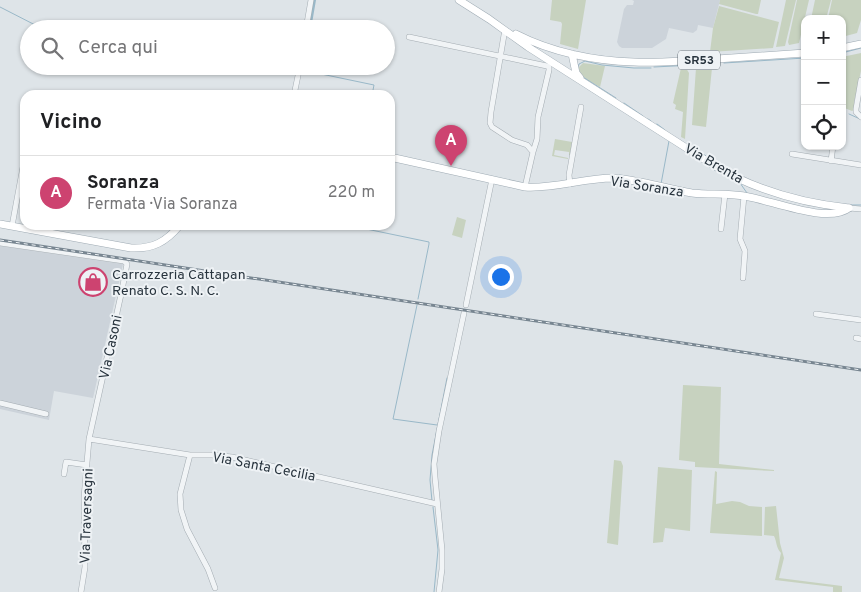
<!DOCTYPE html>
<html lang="it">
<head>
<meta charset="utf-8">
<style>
	:root { --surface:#fff; --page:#f2f2f2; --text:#202124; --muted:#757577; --line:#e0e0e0; --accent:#cd4370 }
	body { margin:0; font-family:Overpass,sans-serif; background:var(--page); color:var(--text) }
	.controls { position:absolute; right:15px; top:15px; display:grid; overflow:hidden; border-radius:10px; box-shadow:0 1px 4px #0004 }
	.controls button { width:45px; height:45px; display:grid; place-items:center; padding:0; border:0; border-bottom:1px solid var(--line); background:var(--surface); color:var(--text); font:25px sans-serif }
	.you { position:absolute; left:500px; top:276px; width:18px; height:18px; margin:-12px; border:4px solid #fff; border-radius:50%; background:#1a73e8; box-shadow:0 0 0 8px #1a73e833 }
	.badge { display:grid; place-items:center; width:32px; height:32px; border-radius:50%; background:var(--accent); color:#fff; font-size:16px; font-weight:700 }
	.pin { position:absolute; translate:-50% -41px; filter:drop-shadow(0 1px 2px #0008) }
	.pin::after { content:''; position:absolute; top:26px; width:18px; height:15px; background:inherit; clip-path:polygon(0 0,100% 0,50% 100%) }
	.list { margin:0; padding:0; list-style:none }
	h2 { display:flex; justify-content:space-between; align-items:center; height:65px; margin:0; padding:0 20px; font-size:21px }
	h2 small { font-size:16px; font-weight:400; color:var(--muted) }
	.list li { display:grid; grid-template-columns:32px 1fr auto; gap:15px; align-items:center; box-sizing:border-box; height:75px; padding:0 20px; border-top:1px solid var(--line) }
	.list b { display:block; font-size:19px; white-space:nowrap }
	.list p { margin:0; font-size:16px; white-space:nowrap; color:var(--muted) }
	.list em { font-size:16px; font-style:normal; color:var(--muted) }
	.icon { flex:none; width:28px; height:28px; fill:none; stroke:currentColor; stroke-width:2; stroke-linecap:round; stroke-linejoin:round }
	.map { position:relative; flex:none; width:861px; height:592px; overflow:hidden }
	.search { position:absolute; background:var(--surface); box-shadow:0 1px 4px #0004; left:20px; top:20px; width:375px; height:55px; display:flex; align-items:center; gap:12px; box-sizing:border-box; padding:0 18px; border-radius:28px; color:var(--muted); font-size:19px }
	.panel { position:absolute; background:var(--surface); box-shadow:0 1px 4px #0004; left:20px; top:90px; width:375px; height:140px; border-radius:15px }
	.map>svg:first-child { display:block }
	.built { fill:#ccd3da }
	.green { fill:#c7d2bf }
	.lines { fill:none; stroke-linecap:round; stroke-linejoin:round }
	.stream { stroke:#99b8c8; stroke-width:1 }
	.canal { stroke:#99b8c8; stroke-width:4 }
	.minor-casing { stroke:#a4acb2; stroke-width:6 }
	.major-casing { stroke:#9eaab3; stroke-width:8 }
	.minor { stroke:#f1f4f6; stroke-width:5 }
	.major { stroke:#fff; stroke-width:7 }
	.rail-casing { stroke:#788691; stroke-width:3 }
	.rail { stroke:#eef2f5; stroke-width:1; stroke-dasharray:4; stroke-linecap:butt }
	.labels { text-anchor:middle; stroke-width:4; stroke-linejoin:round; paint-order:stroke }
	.shield { fill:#eef2f5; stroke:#636d75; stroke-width:1 }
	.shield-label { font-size:12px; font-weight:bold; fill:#28343e }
	.street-label { font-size:14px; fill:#28343e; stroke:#eef2f5 }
	.poi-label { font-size:14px; fill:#28343e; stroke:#eef2f5; text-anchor:start }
</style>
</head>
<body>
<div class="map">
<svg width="861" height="592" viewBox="0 0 861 592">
	<rect width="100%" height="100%" fill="#dee4e8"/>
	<path class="built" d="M632,0H720L713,28L698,25L697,30L693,33L669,28L666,39L652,48H622L619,46L617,42L624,9L627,5H633L634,1Z
		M0,246L123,264L93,398L54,391L49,420L0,409Z"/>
	<path class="green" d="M552,0H586L578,49L560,44L562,24L561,22L550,20Z
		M720,0H761L758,14H756L719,4Z
		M786,0H796L785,46L776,47Z
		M797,0H809L799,43L789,45L788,42Z
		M815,0H831L826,19H811Z
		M832,0H861V20L857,33L842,37V19H828Z
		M719,6L779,22L773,48L710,52L713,28Z
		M861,53V71L854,103V110L852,111L842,107V57Z
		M583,63L605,66L600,87C592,82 579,78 579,67Z
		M681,68H686L689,73L685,139L681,137L683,112L675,109L676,105L673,103Z
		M696,68H712L706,127L692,125Z
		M555,139L572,142L570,155H569V152L555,150L554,155L568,158V159L552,156Z
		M457,217L466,220L462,238L452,235Z
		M683,385L721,387L719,464L774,470V471L695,467V462L679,460Z
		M614,460L621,461L623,466L618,545L607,543Z
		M658,467L692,470L690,531L665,528L663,542L653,543Z
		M715,471L717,472L716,504L732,501L740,502L749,506L762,507V536L710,533Z
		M776,506L780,543L784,558L779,578L842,586V592H833V587L775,580L781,553C776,548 777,542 774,536L764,535L765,507Z"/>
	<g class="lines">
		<path class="stream" d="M0,7L43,29
			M842,53L861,48
			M724,63L805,58
			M699,65L720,63
			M283,66L296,69
			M654,67L694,65
			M578,68L579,64L585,61L602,65L634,68H651
			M302,70L374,85L372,95
			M583,77L616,98
			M624,103L643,116
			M849,114L860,119
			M648,119L651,121
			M657,124L665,130
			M701,154L705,155L710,160
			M709,167L715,170
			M720,173L740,183L747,193
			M661,184L669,141
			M849,205H861
			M347,225L429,242V244L418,299
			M417,305L393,419L437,425
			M432,501L430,480L432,455L447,378
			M433,507L438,550L434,592"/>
		<path class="canal" d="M309,29L314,0
			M302,70L303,66"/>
		<defs>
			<path id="minor" d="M306,29L311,0
				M505,31L504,35L491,112L490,123L492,127L512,140L527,145L533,152L525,187
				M409,37L547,66L549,67V70L538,117L537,139L533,152
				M861,80L856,109V112L861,117
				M294,95L300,66
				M792,154L861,165
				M831,161L833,146
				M570,184L569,175L581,107
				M849,208L861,209
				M12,226L25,156
				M721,229L725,194
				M0,243L110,259L124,261L127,264L122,290L89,439L84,498L85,567L81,592
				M743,278L745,251L740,239L744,196
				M466,305L492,179
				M816,314L861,320
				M856,338L861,339
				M0,403L46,414
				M89,439L190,455H212L232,457L437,504
				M190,455L180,494L181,510L187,529L208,569L215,588
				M64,474L66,462L87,465
				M439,592L442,569V550L435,477L434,464L439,431L464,313"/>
			<path id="major" d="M459,0L489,19L528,47L713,165C755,190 800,203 849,208
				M516,34C551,52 594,61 634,62C656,63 679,61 702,60C736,58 771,55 805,53
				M842,48L861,44
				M572,54L576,73L580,78
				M390,157L525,187C555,189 583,178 613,178C637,179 667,189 692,193C711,195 730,193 749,197C773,201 828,224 849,208
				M0,224L131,248C153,249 166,242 180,225"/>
		</defs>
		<use href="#minor" class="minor-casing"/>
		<use href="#major" class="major-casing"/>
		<use href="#minor" class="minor"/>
		<use href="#major" class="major"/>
		<defs>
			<path id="rail" d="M0,240L861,370"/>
		</defs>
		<use href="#rail" class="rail-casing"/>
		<use href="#rail" class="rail"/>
	</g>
	<defs>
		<symbol id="shop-ring" viewBox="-11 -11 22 22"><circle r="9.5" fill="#eef2f5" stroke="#cd4370" stroke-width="1.5"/><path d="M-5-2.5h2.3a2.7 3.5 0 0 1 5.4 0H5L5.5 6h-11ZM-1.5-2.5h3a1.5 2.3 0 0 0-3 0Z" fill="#cd4370"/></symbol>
	</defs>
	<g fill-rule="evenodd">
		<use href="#shop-ring" x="77" y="266" width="32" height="32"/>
	</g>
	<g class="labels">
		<rect class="shield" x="678" y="50.5" width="42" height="19" rx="4"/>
		<g class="shield-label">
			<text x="699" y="64">SR53</text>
		</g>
		<g class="street-label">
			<text transform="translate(714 163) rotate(30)" y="5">Via Brenta</text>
			<text transform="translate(647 186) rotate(9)" y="5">Via Soranza</text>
			<text transform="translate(110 347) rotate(-78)" y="5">Via Casoni</text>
			<text transform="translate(264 466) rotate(11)" y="5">Via Santa Cecilia</text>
			<text transform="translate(86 516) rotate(-88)" y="5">Via Traversagni</text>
		</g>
		<g class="poi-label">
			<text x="112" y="279">Carrozzeria Cattapan<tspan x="112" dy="16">Renato C. S. N. C.</tspan></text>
		</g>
	</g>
</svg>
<div class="controls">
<button>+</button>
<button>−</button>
<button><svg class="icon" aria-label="locate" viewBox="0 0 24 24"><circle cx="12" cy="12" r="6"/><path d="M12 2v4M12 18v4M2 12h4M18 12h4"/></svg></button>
</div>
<div class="you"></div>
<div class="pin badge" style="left:451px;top:166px">A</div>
<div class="search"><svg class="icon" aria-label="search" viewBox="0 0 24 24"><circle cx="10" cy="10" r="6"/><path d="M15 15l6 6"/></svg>Cerca qui</div>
<section class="panel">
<h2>Vicino<small></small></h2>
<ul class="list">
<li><span class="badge">A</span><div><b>Soranza</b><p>Fermata · Via Soranza</p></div><em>220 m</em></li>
</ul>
</section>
</div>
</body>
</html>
